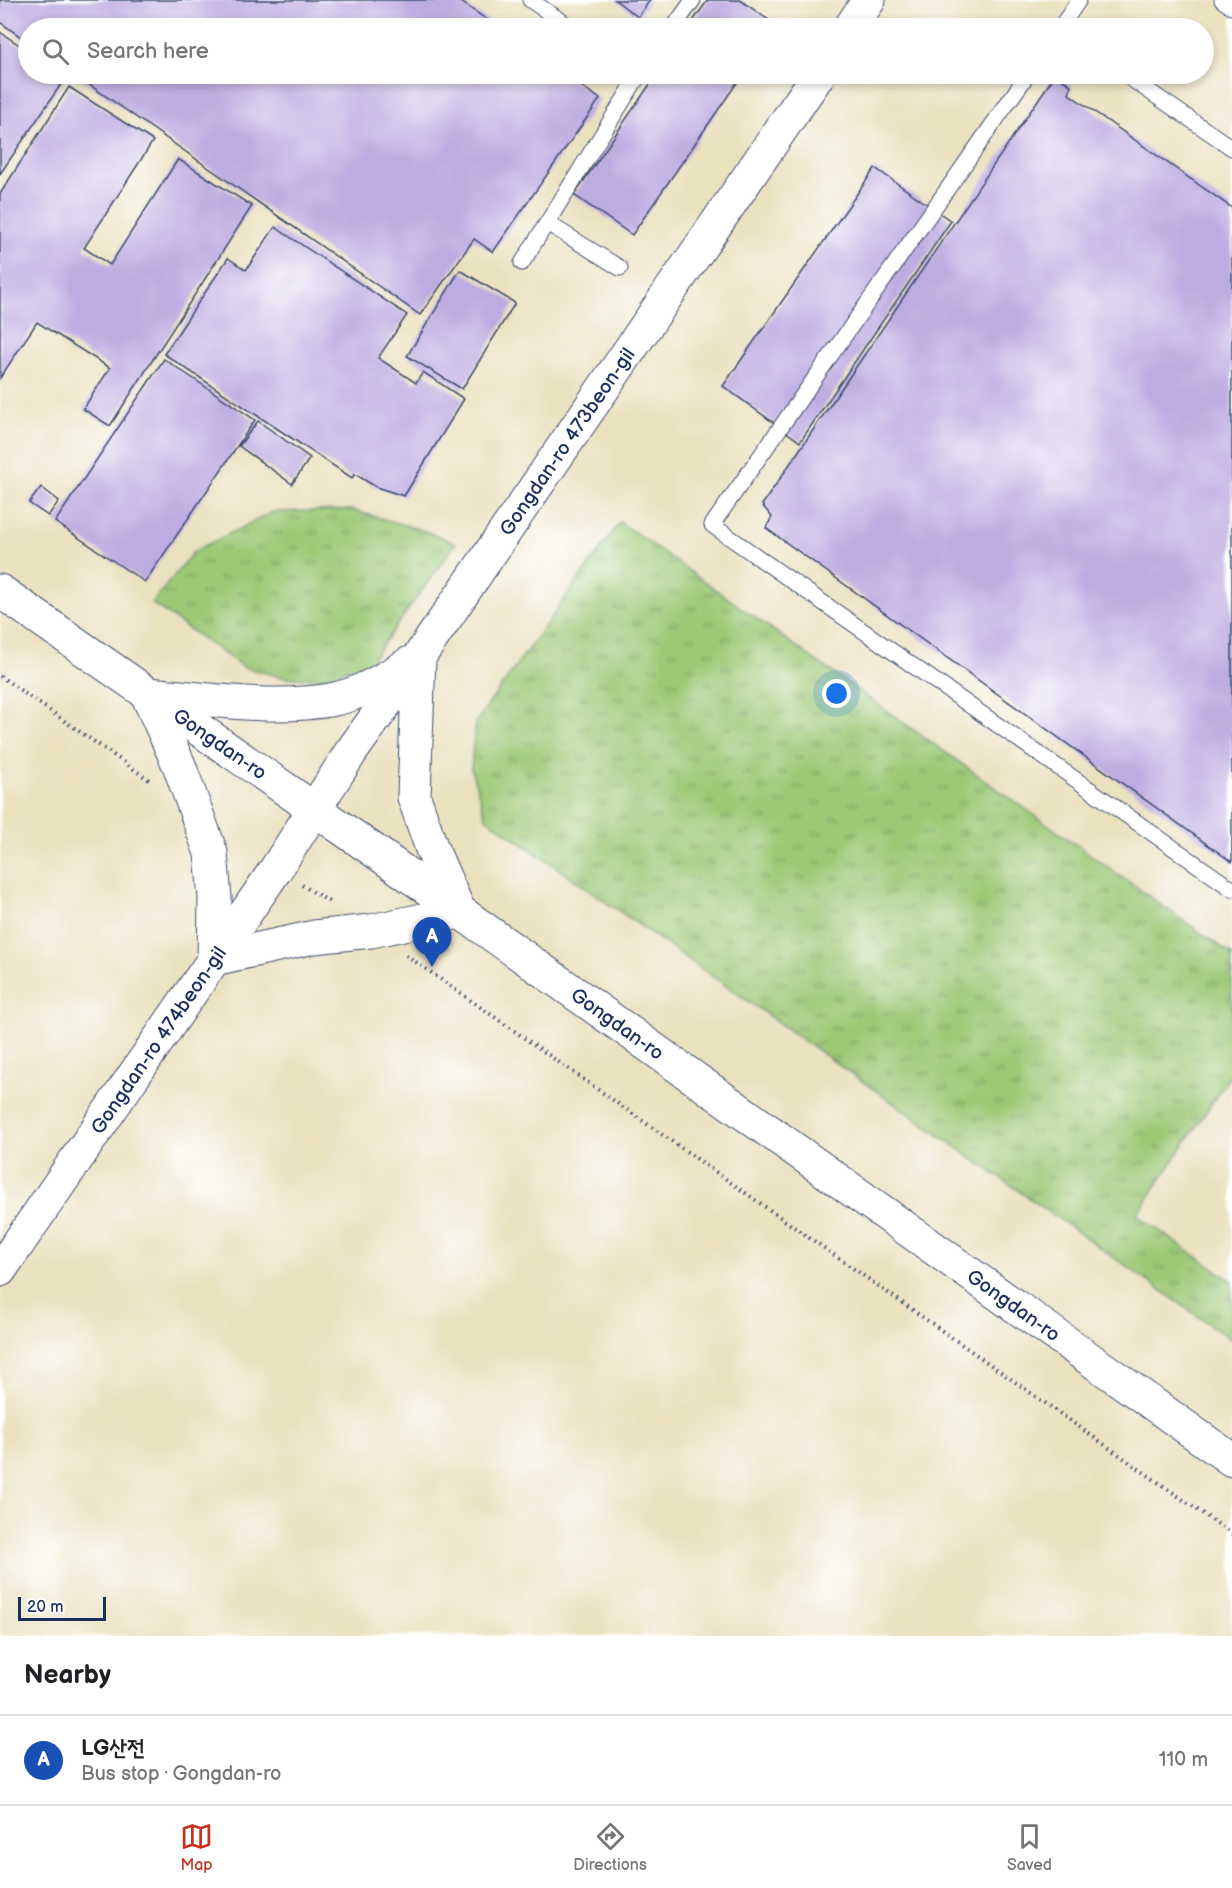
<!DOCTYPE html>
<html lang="en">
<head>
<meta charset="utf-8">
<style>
	:root { --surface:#fff; --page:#f6f6f6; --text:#202124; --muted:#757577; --line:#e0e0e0; --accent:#c8321e }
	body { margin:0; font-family:"Balsamiq Sans","Poor Story",sans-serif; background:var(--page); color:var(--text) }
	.scale { position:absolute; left:18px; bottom:15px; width:88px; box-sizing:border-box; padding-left:6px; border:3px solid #1b2f5e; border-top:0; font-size:16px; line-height:21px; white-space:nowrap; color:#1b2f5e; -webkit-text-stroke:4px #fff; paint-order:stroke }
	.you { position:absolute; left:837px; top:694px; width:21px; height:21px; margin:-15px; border:4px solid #fff; border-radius:50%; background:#1a73e8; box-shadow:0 0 0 9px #1a73e833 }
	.badge { display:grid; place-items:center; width:39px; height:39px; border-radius:50%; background:var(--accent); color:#fff; font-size:20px; font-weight:700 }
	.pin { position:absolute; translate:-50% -50px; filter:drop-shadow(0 2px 3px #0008) }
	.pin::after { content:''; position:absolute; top:32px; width:21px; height:18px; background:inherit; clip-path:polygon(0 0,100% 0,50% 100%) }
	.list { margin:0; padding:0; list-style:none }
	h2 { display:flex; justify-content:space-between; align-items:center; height:78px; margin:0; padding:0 24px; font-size:26px }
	h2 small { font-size:20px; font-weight:400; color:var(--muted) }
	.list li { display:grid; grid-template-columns:39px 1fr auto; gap:18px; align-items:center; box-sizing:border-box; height:90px; padding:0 24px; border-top:2px solid var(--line) }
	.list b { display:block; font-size:22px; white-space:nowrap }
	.list p { margin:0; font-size:20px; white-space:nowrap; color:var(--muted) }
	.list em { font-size:20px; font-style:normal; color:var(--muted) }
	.icon { flex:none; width:33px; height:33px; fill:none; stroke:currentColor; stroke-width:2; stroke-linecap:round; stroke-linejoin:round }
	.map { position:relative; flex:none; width:1232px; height:1636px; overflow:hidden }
	.search { position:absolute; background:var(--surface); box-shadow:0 3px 9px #0003; left:18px; right:18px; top:18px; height:66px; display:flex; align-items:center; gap:15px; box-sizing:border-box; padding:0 21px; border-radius:33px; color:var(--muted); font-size:22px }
	.sheet { height:168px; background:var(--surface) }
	nav { display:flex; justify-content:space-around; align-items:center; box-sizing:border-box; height:84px; border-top:2px solid var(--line); background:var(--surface); font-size:16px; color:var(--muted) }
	nav a { display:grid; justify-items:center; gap:3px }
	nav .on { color:var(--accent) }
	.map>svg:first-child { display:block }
	.grass { fill:url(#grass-tufts); stroke:#5c7c6a; stroke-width:1.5 }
	.building { fill:#bdace1 }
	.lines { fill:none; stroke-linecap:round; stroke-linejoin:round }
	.lane-casing { stroke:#3a4a6d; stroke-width:17 }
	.secondary-casing { stroke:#3a4a6d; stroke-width:35 }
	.path { stroke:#3a4a6d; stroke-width:4; stroke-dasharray:1.5 4.5; stroke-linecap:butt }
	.lane { stroke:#fff; stroke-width:15 }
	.secondary { stroke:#fff; stroke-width:33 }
	.labels { text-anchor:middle; stroke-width:5; stroke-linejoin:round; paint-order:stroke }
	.street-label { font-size:20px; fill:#1b2f5e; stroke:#fff }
</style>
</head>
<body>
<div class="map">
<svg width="1232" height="1636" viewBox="0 0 1232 1636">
	<defs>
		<pattern id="grass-tufts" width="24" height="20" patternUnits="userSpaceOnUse" patternTransform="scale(1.5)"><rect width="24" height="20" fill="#9dc977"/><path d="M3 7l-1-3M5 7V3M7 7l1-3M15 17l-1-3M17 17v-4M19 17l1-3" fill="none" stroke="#7fa465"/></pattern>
	</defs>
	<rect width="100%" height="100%" fill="#fff"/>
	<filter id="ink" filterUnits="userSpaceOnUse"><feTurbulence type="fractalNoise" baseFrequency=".0167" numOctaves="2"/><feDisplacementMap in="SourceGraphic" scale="12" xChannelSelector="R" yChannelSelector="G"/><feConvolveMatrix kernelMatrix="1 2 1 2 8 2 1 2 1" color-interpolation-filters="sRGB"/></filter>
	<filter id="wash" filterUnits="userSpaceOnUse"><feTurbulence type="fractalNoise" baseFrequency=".008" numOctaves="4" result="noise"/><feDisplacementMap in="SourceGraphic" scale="24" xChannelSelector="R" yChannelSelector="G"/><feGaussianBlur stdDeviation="1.35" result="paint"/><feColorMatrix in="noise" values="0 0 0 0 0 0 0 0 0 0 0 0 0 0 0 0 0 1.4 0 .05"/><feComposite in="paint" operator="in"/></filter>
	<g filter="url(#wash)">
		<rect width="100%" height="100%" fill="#eae1bf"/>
		<path class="grass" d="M352,510L422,530L456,543L371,661L322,678H285L243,667L152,603L194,551L273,512Z
			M620,522L1232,955V1073L1137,1215L1232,1281V1340L486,818L471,769L475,723Z"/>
		<g id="blocks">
			<path class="building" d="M0,0H458L499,28H28V42L0,22Z
				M615,0H650L638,17Z
				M708,0H740L776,25L774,28H688Z
				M0,32L28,51V74H62L66,77L0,174Z
				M74,74H564L600,99L493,252L474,239L420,315Z
				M657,74H743L632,235L574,195Z
				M1055,75L1071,85L1069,94L1232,208V862L766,528L772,517L762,505Z
				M69,87L153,141L84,248L110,265L178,159L252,206L110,426L83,409L110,368L37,322L0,378V194Z
				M875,168L951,221L800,442L723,386Z
				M275,227L407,315L378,358L416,383L423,372L464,399L404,496L376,487L355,474L352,478L164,354L228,258L246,270Z
				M460,270L515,303L462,389L407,356Z
				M164,359L255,420L145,582L55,522Z
				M258,421L310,458L292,484L239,446Z
				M41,487L59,501L48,516L29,503Z"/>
		</g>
	</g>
	<g filter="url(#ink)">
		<use href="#blocks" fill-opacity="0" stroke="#3a4a6d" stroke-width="1.5"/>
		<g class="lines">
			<defs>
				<path id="lane" d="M530,0L572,28
					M1222,0L1232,7
					M673,28L693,0
					M1060,28L1079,0
					M1028,74L712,525L1232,889
					M1124,74L1232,148
					M547,223L620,268
					M522,263L639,75"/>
				<g id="secondary">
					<path d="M850,28L869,0"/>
					<path id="s1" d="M0,591L376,852L1232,1460"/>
					<path d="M419,657L414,797L432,849L459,911"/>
					<path d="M147,694L179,765L211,853L215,898L214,959"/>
					<path d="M149,694C208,699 271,710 330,700C359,695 385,679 410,663"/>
					<path d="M214,959L314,937L371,931L460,912"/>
					<path id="s2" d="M0,1270L276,869L351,752L419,657L819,74"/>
				</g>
			</defs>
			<use href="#lane" class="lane-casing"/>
			<use href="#secondary" class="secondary-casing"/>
			<path class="path" d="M0,676L152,782
				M302,885L331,903
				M406,955L1232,1534"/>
			<use href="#lane" class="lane"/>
			<use href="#secondary" class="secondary"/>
		</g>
	</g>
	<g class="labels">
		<g class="street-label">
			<text dy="7" stroke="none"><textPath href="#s2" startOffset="1004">Gongdan-ro 473beon-gil</textPath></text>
			<text dy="7" stroke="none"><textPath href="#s1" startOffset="268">Gongdan-ro</textPath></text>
			<text dy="7" stroke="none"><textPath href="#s1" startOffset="754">Gongdan-ro</textPath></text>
			<text dy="7" stroke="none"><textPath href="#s2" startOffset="279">Gongdan-ro 474beon-gil</textPath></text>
			<text dy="7" stroke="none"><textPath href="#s1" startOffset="1240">Gongdan-ro</textPath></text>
		</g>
	</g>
</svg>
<div class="scale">20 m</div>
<div class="you"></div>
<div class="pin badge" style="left:432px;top:967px;background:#1a4fb4">A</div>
<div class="search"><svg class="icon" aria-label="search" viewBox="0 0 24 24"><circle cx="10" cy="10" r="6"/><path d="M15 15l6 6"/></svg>Search here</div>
</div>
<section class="sheet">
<h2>Nearby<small></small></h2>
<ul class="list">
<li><span class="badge" style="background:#1a4fb4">A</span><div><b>LG산전</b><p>Bus stop · Gongdan-ro</p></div><em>110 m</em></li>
</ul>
</section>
<nav>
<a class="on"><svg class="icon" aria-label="map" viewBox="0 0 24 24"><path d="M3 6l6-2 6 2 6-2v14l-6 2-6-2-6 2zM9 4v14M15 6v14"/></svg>Map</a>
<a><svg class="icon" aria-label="directions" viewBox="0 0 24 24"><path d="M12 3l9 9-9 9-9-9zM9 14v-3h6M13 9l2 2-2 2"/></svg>Directions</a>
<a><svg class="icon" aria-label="saved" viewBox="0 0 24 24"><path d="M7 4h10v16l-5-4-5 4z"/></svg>Saved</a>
</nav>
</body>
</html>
